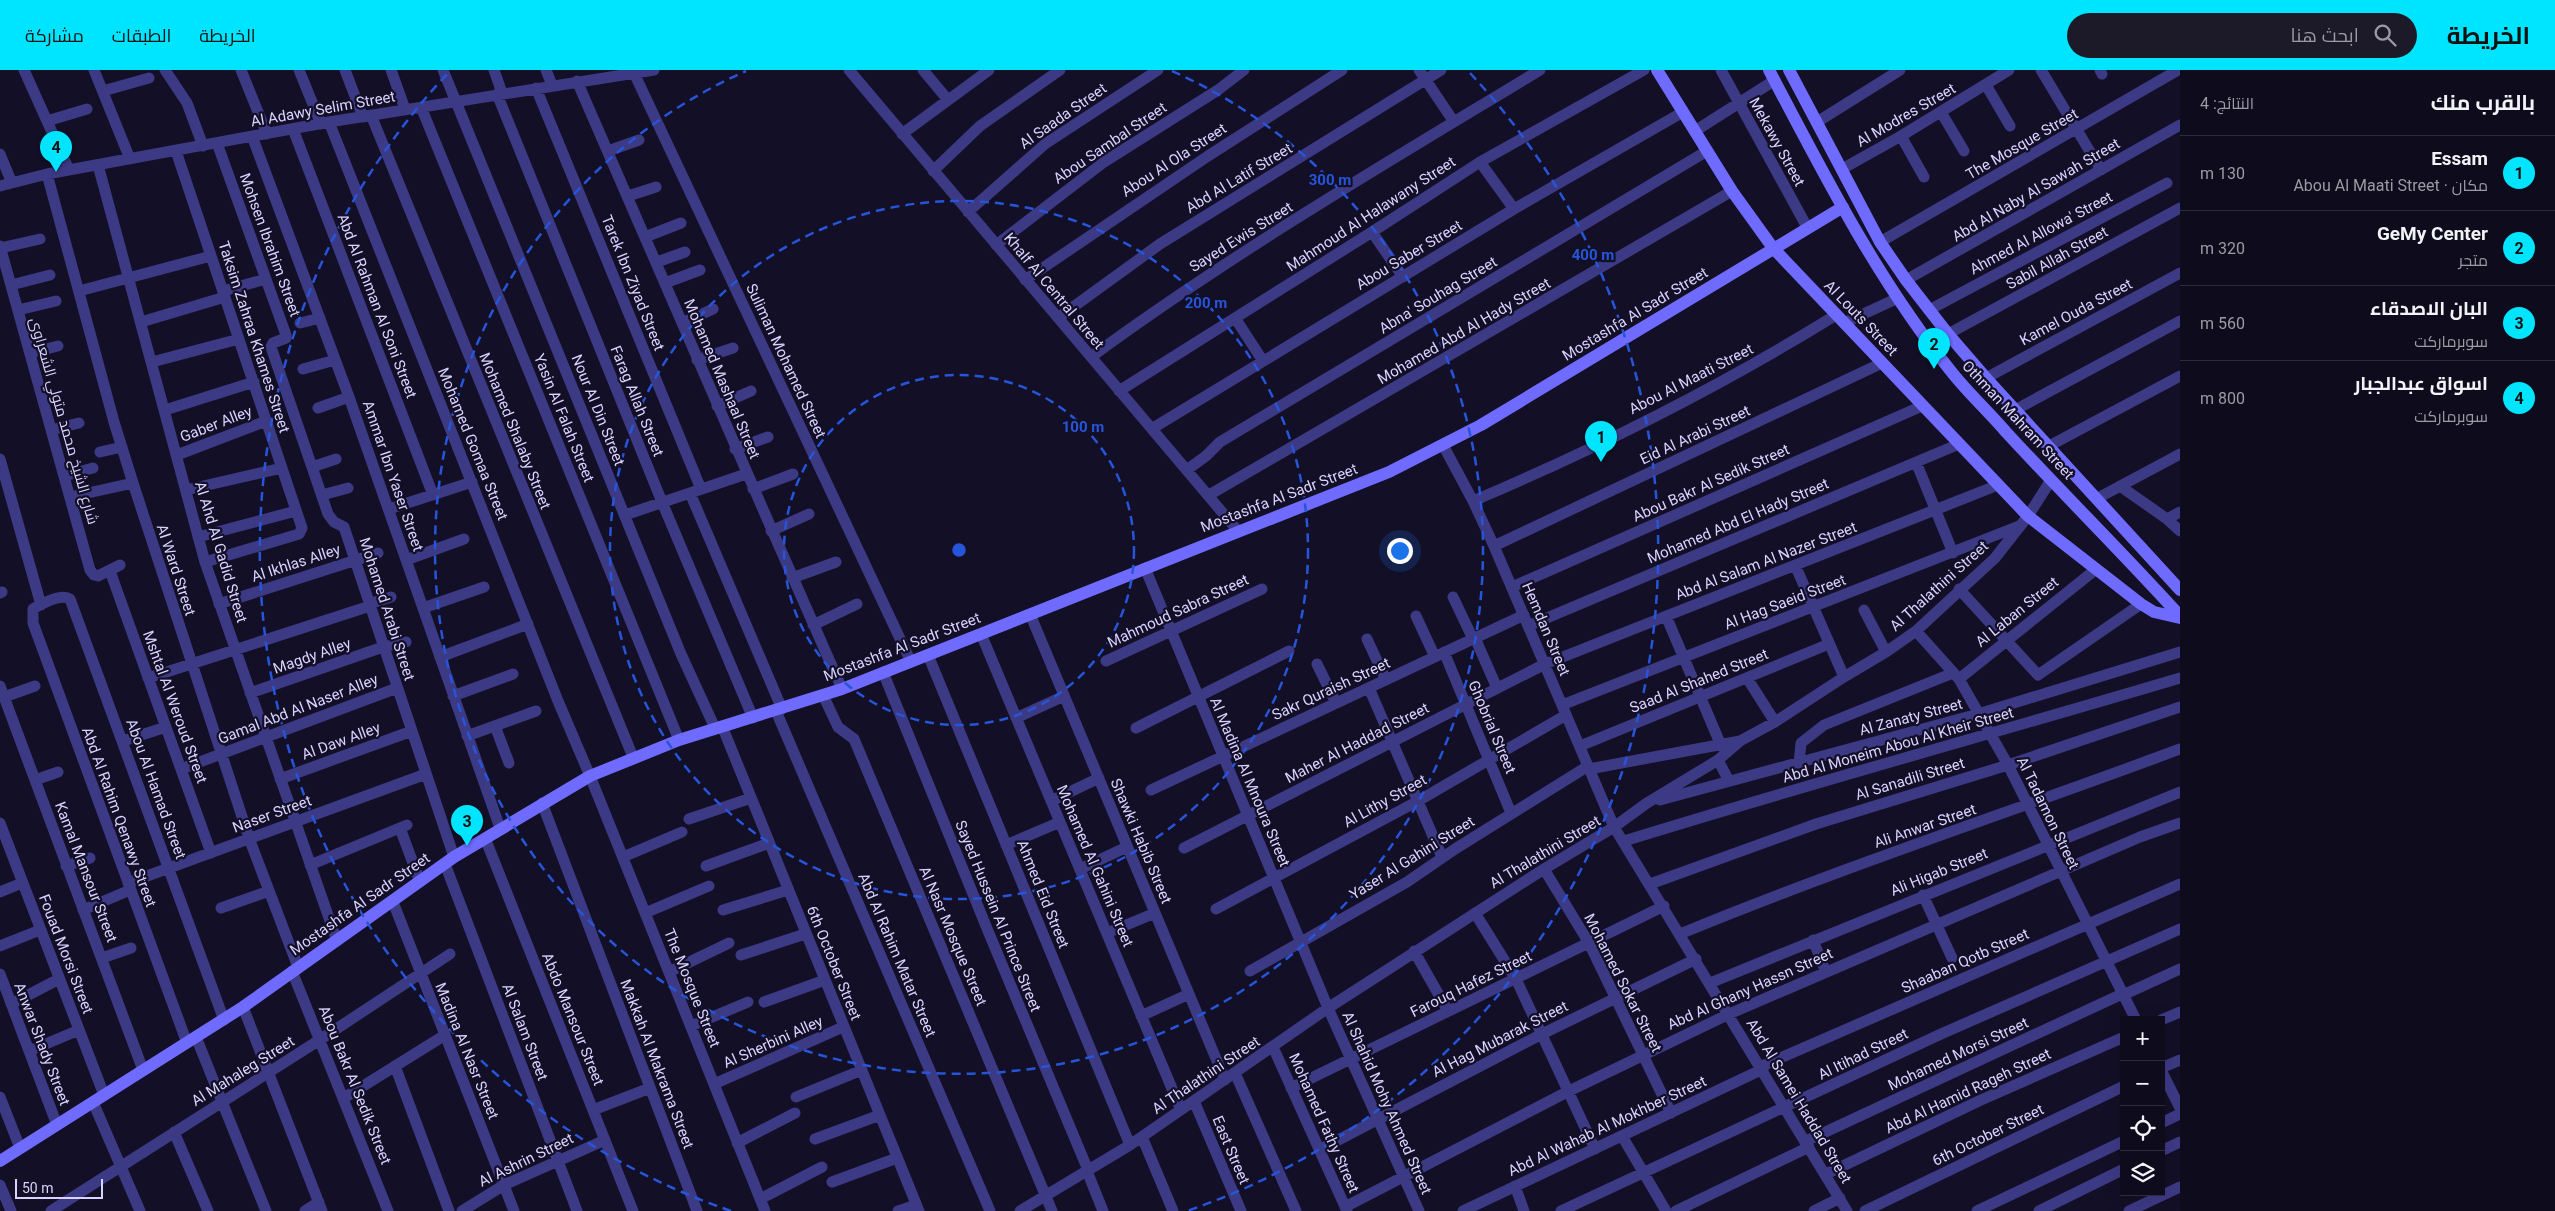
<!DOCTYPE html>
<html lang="ar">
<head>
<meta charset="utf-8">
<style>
	:root { --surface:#0e0b1c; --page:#1c1929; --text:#f1f3f6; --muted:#9b9ba3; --line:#2e2b3b; --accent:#00e5ff }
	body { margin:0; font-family:Roboto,Cairo,sans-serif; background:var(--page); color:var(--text); direction:rtl }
	.controls { position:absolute; right:15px; bottom:15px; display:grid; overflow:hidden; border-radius:0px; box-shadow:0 5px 20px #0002 }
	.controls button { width:45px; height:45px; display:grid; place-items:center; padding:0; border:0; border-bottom:1px solid var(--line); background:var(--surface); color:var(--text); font:25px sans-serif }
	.scale { position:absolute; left:15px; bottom:12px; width:88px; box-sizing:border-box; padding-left:5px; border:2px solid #d9d4ff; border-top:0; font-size:14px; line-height:18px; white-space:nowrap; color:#d9d4ff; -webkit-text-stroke:4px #130f26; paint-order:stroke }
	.you { position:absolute; left:1399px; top:480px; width:18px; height:18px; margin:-12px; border:4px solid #fff; border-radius:50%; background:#1a73e8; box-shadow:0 0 0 8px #1a73e833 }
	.badge { display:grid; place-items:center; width:32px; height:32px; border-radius:50%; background:var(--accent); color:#111; font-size:16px; font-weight:700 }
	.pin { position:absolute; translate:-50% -41px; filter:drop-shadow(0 1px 2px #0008) }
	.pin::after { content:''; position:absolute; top:26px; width:18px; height:15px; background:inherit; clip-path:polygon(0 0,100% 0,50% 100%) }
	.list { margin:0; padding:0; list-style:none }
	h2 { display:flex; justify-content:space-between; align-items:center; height:65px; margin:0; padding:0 20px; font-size:21px }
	h2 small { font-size:16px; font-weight:400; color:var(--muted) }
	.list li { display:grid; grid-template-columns:32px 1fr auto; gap:15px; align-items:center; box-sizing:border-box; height:75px; padding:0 20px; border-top:1px solid var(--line) }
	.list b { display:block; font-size:19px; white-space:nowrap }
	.list p { margin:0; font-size:16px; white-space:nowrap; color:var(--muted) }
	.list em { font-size:16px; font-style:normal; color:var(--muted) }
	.icon { flex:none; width:28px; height:28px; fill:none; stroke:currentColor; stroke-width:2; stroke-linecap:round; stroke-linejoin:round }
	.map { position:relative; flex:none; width:2180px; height:1141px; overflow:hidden; direction:ltr }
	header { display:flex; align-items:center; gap:30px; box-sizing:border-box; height:70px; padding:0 25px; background:var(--accent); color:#111 }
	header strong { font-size:24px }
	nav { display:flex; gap:28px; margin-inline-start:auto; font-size:18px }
	.search { width:350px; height:45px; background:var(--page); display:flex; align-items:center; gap:12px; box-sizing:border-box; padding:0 18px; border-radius:28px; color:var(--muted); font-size:19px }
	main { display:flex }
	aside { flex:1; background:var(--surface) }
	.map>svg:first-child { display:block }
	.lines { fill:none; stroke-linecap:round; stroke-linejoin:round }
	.street { stroke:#3d3a85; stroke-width:11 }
	.secondary { stroke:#6f6bff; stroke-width:12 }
	.ring { fill:none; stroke:#2655da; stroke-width:2.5; stroke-dasharray:9 6 }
	.labels { text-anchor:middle; stroke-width:4.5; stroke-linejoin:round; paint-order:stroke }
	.street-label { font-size:15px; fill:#d9d4ff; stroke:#130f26 }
	.centre { fill:#2655da; stroke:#130f26; stroke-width:2.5 }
	.ring-label { font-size:15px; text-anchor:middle; font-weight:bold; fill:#2655da; stroke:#130f26; stroke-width:4.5; stroke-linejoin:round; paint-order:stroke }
</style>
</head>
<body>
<header>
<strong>الخريطة</strong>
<div class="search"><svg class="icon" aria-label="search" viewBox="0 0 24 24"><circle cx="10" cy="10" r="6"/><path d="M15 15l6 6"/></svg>ابحث هنا</div>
<nav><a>الخريطة</a><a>الطبقات</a><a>مشاركة</a></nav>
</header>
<main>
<aside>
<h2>بالقرب منك<small>النتائج: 4</small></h2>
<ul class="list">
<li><span class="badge">1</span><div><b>Essam</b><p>مكان · Abou Al Maati Street</p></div><em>130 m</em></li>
<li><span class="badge">2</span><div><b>GeMy Center</b><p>متجر</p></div><em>320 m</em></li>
<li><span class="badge">3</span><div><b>البان الاصدقاء</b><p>سوبرماركت</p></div><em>560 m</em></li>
<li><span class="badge">4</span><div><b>اسواق عبدالجبار</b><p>سوبرماركت</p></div><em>800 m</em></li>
</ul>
</aside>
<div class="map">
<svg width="2180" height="1141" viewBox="0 0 2180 1141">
	<rect width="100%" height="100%" fill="#130f26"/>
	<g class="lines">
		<path class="street" d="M24,0L69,100
			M94,0L130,89
			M165,0L187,33L203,76
			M241,0L267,64
			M299,0L321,54
			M345,0L363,47
			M391,0L405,39
			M443,0L681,584L715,658
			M494,0L502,23
			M546,0L552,15
			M849,0L1238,461
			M923,0L948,30
			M1419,0L1454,52
			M1721,0L1807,157
			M2041,0L2101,100
			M2100,0L2102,4
			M634,3L911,592
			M577,11C666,213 752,417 842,619
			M1986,15L2010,56
			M536,18L701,419
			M103,21L149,8
			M497,24L662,432L753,648
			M421,37L679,670
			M1941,42L1964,81
			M371,45L633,687
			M47,51L87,39
			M329,52L558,631L590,706L765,1141
			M1817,52L1900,0
			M293,59L433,425
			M1695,61L1775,10
			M902,64L989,0
			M252,66L349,327L500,758
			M1901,66L1924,107
			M217,73L286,265V268L273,273L271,277L328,444L334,452L344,457L454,787
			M176,81L302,458L299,464L205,492
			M608,81L639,70
			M0,84L12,113
			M1480,92L1514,139
			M98,95L205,492L337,871
			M1842,99L1901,66L2009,0
			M933,101L980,56L1060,0
			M47,104L114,352L133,413L249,768L298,897
			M0,116L47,104L329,52L654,0
			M628,126L656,117
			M968,142L1045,74L1158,0
			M1372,162L1403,207
			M645,167L681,153
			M1880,172L2178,0
			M996,175L1104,92L1218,20L1244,0
			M0,176L90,500L94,505L98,506L120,495
			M1,178L40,169
			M657,192L685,182
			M1025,210L1208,86L1342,0
			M1906,210L2180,55
			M665,213L700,200
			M11,215L50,205
			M79,221L211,186
			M223,221L266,209
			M18,240L56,231
			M1929,240L2167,113
			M1058,248L1160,174L1441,0
			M1235,248L1263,291
			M141,252L225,227
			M300,253L320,248
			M682,253L713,239
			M1844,253L1898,228
			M1948,264L2180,138
			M30,283L58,276
			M1091,287C1234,182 1388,92 1540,0
			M697,290L733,278
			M152,292L239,269
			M303,299L335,290
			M1986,308L2180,203
			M1119,321L1372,162L1480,92L1644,0
			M717,336L751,321
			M318,338L349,327
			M165,340L254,312
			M2015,340L2180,251
			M1153,358L1514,139L1683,42
			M51,360L79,353
			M1443,375L1473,431L1494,476L1614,757L1847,1141
			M2049,376L2180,306
			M735,379L768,367
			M100,382L122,377
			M177,385L266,351
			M0,389L41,535
			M1916,392L1953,483
			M312,397L336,389
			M1188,399L1206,386L1220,372L1707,81
			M64,406L93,398
			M2120,416L2167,449L2180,461
			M753,419L793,404
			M186,420L282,398
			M690,423L782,639
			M322,425L348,418
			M1209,425L1732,121
			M70,427L133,413
			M2096,429L2180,384
			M1473,431C1598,378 1721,316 1836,245
			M389,439L472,412
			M625,445L746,404
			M2167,449L2180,442
			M771,461L809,444
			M198,467L296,441
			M1494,476L1882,293
			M406,490L464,469
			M1795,495L1844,607
			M1145,498L1328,938L1419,1141
			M110,501L211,783
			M792,508L836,492
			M1512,517L1922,336
			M1959,519L2038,605L2141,534
			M0,523L2,522
			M1453,527L1473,569
			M219,534L378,483
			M369,534L391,527
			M423,538L484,517
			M1864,540L1886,582
			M1030,544L1225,1010
			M1416,546L1435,587
			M1666,546L1720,673
			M813,555L857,534
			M1528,556L1959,374
			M1916,561L1959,609L2008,695L2136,950
			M981,564L1181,1040
			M1475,568L1497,618
			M1367,569L1386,610
			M1444,582L1511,743
			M928,585L1130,1075
			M440,587L528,554
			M1106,591L1262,519
			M1317,594L1336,633
			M883,602L988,861L1088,1100
			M148,608L370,536
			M1747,608L1775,652
			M1959,609L2095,500
			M0,616L143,1000
			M1369,618L1442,787
			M250,623L383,577L406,572
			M823,625L838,657L854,669L1052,1141
			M453,626L513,604
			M4,627L35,616
			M1562,635L2019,456
			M776,641L990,1141
			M1016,648L1064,626
			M495,656L509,693
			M722,656L919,1141
			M1136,658L1289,581
			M467,666L536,641
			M123,671L166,657
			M1580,676L1829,574
			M1718,690L1729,711
			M1799,693L1801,673L1824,655L1953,603
			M181,699L397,618
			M1589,699L1740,671
			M280,709L412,661
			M35,710L58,702
			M1151,720L1524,545
			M1660,730L1978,644L2180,582
			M1051,731L1099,708
			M542,733L697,1141
			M689,749L751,728
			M0,753L104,1025
			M400,758L420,812
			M485,768L633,1141
			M1624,771C1808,714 1995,663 2180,608
			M1006,775L1060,752
			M1184,778L1545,594L1998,415
			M623,787L682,762
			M445,794L577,1141
			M310,795L407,755
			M66,796L90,788
			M706,796L769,773
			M1080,799L1127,777
			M1544,799L1589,873L1671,1043
			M128,813L426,704
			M1650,814L1816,754L2008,695L2180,637
			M0,822L22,813
			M1923,825L1952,888
			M393,832L514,1141
			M221,838L269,821
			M1216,839L1418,731L1566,645
			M83,840L130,820
			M723,840L788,820
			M645,843L709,816
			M1475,843L1516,909L1595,1079
			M1107,863L1155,843
			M1680,864C1845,796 2014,741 2180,679
			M1813,870L1825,900
			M0,876L40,860
			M1414,881L1448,941
			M741,885L805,864
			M102,888L131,878
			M292,901L388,1141
			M1250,901L1407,812L1455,779L1588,696
			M669,902L729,873
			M0,904L57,1055
			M1710,913L2180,722
			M2123,925L2180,899
			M764,932L825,910
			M11,934L59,909
			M243,937L322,1141
			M1141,946L1189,924
			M2161,950L2180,942
			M691,956L748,932
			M196,967L266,1141
			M187,973L33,553V539C41,534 61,523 70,529L224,950
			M1273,977L1347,1141
			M29,981L79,960
			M395,996L449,1141
			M1762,996L2180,814
			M2161,998L2180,990
			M2161,1000L2180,1038
			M1235,1003L1296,1141
			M714,1014L843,957
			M1291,1018L1664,836
			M0,1027L20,1078
			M796,1027L862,1000
			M344,1028L445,965
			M1194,1031L1241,1141
			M93,1032L140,1141
			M593,1040L650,1018
			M2161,1053L2180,1044
			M174,1062L208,1141
			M1622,1066L1666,1141
			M1142,1067L1173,1141
			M815,1069L880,1045
			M1806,1071L2122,924
			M737,1073L795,1043
			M1319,1080L1542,964L1696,889
			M2161,1081L2180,1072
			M1087,1101L1103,1141
			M1826,1104L1981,1030L2124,967
			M832,1112L897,1088
			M0,1115L11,1141
			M1515,1116L1524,1141
			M760,1129L822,1097
			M1345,1137L1569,1021L1729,944L2140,767L2180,753
			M51,1141L321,969L450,884
			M305,1141L319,1132
			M462,1141L504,1115L605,1070
			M898,1141L916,1135
			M1020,1141L1130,1075L1328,938L1544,799L1614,757L1647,733L1718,690L1740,671L1775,652L1844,607L1886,582L1916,561L1995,488L2028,446L2051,410
			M1463,1141L1763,999
			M1561,1141L1941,964L2180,859
			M1676,1141L1809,1077
			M1814,1141L1840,1128
			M1865,1141L2124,1016
			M1977,1141L2124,1071
			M2039,1141L2124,1099
			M2129,1141L2180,1117"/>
		<path class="secondary" d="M1657,0L1732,121L1773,178L2028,446L2141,534L2154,542L2180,548
			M1769,0C1823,103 1877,209 1950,300C1967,322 1988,341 2006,362C2063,424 2123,483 2180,546
			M1789,0L1880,172L1906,210L1948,264L1986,308L2180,520
			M0,1091L243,937L454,787L590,706L679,670L842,619L1389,402L1481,355L1843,137"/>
	</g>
	<g class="ring">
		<circle cx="959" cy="480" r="175"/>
		<circle cx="959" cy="480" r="349"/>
		<path d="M1172 1A524 524 0 1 1 746 1"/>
		<path d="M731 1141A699 699 0 0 1 448 3M1470 3A699 699 0 0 1 1187 1141"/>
	</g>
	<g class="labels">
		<g class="street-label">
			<text transform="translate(323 39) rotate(-10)" y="5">Al Adawy Selim Street</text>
			<text transform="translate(1906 45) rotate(-30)" y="5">Al Modres Street</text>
			<text transform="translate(1063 46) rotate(-35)" y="5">Al Saada Street</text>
			<text transform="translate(1777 72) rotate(61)" y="5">Mekawy Street</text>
			<text transform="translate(1110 73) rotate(-34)" y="5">Abou Sambal Street</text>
			<text transform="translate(2022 74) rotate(-30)" y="5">The Mosque Street</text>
			<text transform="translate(1174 90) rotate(-33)" y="5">Abou Al Ola Street</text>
			<text transform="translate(1239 108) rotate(-31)" y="5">Abd Al Latif Street</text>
			<text transform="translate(2036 120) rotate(-30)" y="5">Abd Al Naby Al Sawah Street</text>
			<text transform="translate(1371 144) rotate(-33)" y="5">Mahmoud Al Halawany Street</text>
			<text transform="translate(2041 163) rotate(-28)" y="5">Ahmed Al Allowa' Street</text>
			<text transform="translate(1241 167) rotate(-32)" y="5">Sayed Ewis Street</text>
			<text transform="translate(270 175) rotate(70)" y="5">Mohsen Ibrahim Street</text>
			<text transform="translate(1409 185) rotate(-31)" y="5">Abou Saber Street</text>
			<text transform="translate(2057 188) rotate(-29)" y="5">Sabil Allah Street</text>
			<text transform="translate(633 213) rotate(68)" y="5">Tarek Ibn Ziyad Street</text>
			<text transform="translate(1054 221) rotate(50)" y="5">Khalf Al Central Street</text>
			<text transform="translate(1438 225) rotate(-31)" y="5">Abna' Souhag Street</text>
			<text transform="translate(377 236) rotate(69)" y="5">Abd Al Rahman Al Soni Street</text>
			<text transform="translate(2076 242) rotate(-28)" y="5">Kamel Ouda Street</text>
			<text transform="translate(1635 244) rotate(-31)" y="5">Mostashfa Al Sadr Street</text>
			<text transform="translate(1861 248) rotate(46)" y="5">Al Louts Street</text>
			<text transform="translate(1464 261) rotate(-30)" y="5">Mohamed Abd Al Hady Street</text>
			<text transform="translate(254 267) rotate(72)" y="5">Taksim Zahraa Khames Street</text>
			<text transform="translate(786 291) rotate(65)" y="5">Suliman Mohamed Street</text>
			<text transform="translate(722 309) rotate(67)" y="5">Mohamed Mashaal Street</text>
			<text transform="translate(1691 309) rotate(-27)" y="5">Abou Al Maati Street</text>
			<text transform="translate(637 331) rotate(68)" y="5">Farag Allah Street</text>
			<text transform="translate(598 340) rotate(68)" y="5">Nour Al Din Street</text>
			<text transform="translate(564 348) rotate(68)" y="5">Yasin Al Falah Street</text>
			<text transform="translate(2018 350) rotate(47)" y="5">Othman Mahram Street</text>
			<text transform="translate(64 351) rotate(74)" y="5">شارع الشيخ محمد متولي الشعراوى</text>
			<text transform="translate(216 354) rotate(-21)" y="5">Gaber Alley</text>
			<text transform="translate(515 361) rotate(68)" y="5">Mohamed Shalaby Street</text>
			<text transform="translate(1695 365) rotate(-25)" y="5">Eid Al Arabi Street</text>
			<text transform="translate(473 374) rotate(68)" y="5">Mohamed Gomaa Street</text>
			<text transform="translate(393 406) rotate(71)" y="5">Ammar Ibn Yaser Street</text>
			<text transform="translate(1711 413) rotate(-24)" y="5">Abou Bakr Al Sedik Street</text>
			<text transform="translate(1279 428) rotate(-21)" y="5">Mostashfa Al Sadr Street</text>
			<text transform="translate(1738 451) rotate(-23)" y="5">Mohamed Abd El Hady Street</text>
			<text transform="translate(221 482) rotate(73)" y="5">Al Ahd Al Gadid Street</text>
			<text transform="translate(1766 491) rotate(-21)" y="5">Abd Al Salam Al Nazer Street</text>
			<text transform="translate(296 493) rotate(-18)" y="5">Al Ikhlas Alley</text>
			<text transform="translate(176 500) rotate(72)" y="5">Al Ward Street</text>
			<text transform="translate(1939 516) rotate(-42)" y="5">Al Thalathini Street</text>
			<text transform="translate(1785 532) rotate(-21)" y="5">Al Hag Saeid Street</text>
			<text transform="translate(387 539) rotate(72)" y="5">Mohamed Arabi Street</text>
			<text transform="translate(1178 541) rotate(-25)" y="5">Mahmoud Sabra Street</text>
			<text transform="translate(2017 542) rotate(-39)" y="5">Al Laban Street</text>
			<text transform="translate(1546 559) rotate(67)" y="5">Hemdan Street</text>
			<text transform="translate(902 577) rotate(-21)" y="5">Mostashfa Al Sadr Street</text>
			<text transform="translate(312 586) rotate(-19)" y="5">Magdy Alley</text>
			<text transform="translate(1699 611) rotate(-22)" y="5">Saad Al Shahed Street</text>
			<text transform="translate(1331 619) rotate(-25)" y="5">Sakr Quraish Street</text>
			<text transform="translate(175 637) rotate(70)" y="5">Mshtal Al Weroud Street</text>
			<text transform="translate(298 639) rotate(-21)" y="5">Gamal Abd Al Naser Alley</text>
			<text transform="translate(1911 647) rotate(-15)" y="5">Al Zanaty Street</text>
			<text transform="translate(1492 657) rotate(67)" y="5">Ghobrial Street</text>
			<text transform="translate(341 671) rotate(-20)" y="5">Al Daw Alley</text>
			<text transform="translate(1357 673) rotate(-27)" y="5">Maher Al Haddad Street</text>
			<text transform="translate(1898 675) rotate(-16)" y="5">Abd Al Moneim Abou Al Kheir Street</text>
			<text transform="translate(1910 709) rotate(-17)" y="5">Al Sanadili Street</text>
			<text transform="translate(1250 712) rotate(67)" y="5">Al Madina Al Mnoura Street</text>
			<text transform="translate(156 719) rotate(70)" y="5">Abou Al Hamad Street</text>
			<text transform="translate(1385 731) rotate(-29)" y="5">Al Lithy Street</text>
			<text transform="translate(2048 743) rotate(64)" y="5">Al Tadamon Street</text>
			<text transform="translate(272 744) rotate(-20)" y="5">Naser Street</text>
			<text transform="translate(119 747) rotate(70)" y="5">Abd Al Rahim Qenawy Street</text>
			<text transform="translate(1925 756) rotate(-19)" y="5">Ali Anwar Street</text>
			<text transform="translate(1141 771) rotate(67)" y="5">Shawki Habib Street</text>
			<text transform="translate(1545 782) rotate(-31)" y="5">Al Thalathini Street</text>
			<text transform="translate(1412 788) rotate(-32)" y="5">Yaser Al Gahini Street</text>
			<text transform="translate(1095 796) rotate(67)" y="5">Mohamed Al Gahini Street</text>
			<text transform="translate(86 802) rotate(69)" y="5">Kamal Mansour Street</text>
			<text transform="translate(1939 802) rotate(-22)" y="5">Ali Higab Street</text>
			<text transform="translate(1043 824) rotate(68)" y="5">Ahmed Eid Street</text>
			<text transform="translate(360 834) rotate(-35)" y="5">Mostashfa Al Sadr Street</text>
			<text transform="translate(998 846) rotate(68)" y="5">Sayed Hussein Al Prince Street</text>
			<text transform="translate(953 866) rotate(67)" y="5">Al Nasr Mosque Street</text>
			<text transform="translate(66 884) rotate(69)" y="5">Fouad Morsi Street</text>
			<text transform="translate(897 885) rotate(67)" y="5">Abd Al Rahim Matar Street</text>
			<text transform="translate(1965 891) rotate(-24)" y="5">Shaaban Qotb Street</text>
			<text transform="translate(834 893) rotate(68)" y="5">6th October Street</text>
			<text transform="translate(1623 913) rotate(63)" y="5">Mohamed Sokar Street</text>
			<text transform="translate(1471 914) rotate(-26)" y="5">Farouq Hafez Street</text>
			<text transform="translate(692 918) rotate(68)" y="5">The Mosque Street</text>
			<text transform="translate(1750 919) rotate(-24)" y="5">Abd Al Ghany Hassn Street</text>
			<text transform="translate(573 949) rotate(68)" y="5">Abdo Mansour Street</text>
			<text transform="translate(525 962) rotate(69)" y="5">Al Salam Street</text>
			<text transform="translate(1500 969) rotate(-27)" y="5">Al Hag Mubarak Street</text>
			<text transform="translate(773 972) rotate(-24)" y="5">Al Sherbini Alley</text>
			<text transform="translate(42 974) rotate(69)" y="5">Anwar Shady Street</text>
			<text transform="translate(467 981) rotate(68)" y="5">Madina Al Nasr Street</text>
			<text transform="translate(1863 984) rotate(-26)" y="5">Al Itihad Street</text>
			<text transform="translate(1958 984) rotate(-25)" y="5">Mohamed Morsi Street</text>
			<text transform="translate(657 994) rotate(69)" y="5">Makkah Al Makrama Street</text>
			<text transform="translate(243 1001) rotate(-32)" y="5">Al Mahaleg Street</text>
			<text transform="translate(1206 1005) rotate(-34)" y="5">Al Thalathini Street</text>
			<text transform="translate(355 1015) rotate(68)" y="5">Abou Bakr Al Sedik Street</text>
			<text transform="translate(1968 1021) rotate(-25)" y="5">Abd Al Hamid Rageh Street</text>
			<text transform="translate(1799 1031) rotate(59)" y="5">Abd Al Samei Haddad Street</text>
			<text transform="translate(1387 1033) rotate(66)" y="5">Al Shahid Mohy Ahmed Street</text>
			<text transform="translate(1324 1053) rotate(66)" y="5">Mohamed Fathy Street</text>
			<text transform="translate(1607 1056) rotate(-25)" y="5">Abd Al Wahab Al Mokhber Street</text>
			<text transform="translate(1988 1065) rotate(-26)" y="5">6th October Street</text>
			<text transform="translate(1231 1080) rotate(67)" y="5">East Street</text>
			<text transform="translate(526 1090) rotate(-26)" y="5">Al Ashrin Street</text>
		</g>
	</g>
	<circle cx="959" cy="480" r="8" class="centre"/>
	<g class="ring-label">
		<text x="1330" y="115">300 m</text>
		<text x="1593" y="190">400 m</text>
		<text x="1206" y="238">200 m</text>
		<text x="1083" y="362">100 m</text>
	</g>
</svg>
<div class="controls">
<button>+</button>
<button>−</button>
<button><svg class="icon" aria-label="locate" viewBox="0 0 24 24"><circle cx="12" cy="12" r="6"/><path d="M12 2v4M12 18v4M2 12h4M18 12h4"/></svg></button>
<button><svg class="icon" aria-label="layers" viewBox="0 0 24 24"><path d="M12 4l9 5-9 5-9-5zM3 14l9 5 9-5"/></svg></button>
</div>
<div class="scale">50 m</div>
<div class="you"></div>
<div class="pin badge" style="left:1601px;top:392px">1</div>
<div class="pin badge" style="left:1934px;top:299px">2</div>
<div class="pin badge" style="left:467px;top:776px">3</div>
<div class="pin badge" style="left:56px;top:102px">4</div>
</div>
</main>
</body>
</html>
